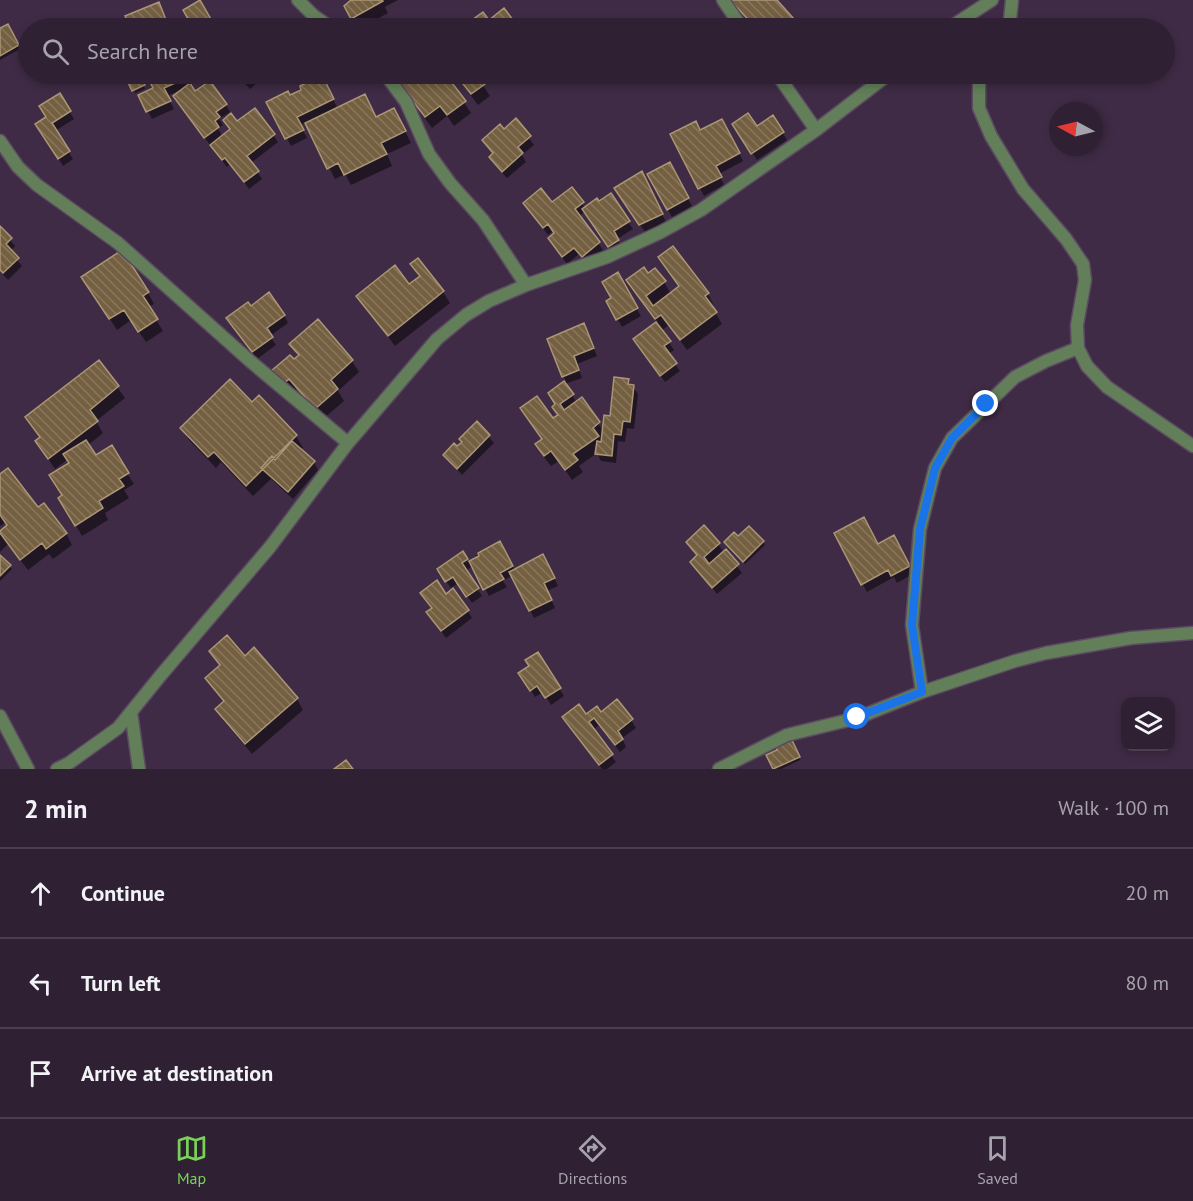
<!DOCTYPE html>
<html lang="en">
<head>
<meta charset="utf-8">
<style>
	:root { --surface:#2f2034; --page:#3b2d40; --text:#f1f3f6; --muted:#a7a3ac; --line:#4a3e4f; --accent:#78d258 }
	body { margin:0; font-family:"PT Sans",sans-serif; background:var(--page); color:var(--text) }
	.controls { position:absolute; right:18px; bottom:18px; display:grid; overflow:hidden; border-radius:12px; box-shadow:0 3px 9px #0003 }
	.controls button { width:54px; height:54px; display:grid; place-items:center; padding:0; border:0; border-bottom:2px solid var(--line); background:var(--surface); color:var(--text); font:30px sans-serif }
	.compass { position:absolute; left:1049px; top:102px; width:54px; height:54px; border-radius:50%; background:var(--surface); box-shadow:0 3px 9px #0003; rotate:277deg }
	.stop { position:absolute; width:18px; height:18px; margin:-14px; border:4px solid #1a73e8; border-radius:50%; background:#fff }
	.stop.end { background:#1a73e8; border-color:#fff; box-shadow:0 2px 6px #0008 }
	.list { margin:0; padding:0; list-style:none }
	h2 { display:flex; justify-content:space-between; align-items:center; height:78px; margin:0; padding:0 24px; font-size:26px }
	h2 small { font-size:20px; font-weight:400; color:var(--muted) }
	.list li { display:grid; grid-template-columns:39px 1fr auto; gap:18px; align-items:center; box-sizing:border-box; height:90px; padding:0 24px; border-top:2px solid var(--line) }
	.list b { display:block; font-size:22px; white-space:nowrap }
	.list em { font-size:20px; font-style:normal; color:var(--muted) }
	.icon { flex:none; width:33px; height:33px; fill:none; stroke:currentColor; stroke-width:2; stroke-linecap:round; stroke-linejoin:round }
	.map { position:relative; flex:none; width:1193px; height:769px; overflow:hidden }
	.search { position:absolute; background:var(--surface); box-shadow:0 3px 9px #0003; left:18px; right:18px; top:18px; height:66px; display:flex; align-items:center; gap:15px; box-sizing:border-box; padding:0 21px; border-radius:33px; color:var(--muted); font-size:22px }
	.sheet { height:348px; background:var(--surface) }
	nav { display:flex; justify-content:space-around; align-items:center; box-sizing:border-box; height:84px; border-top:2px solid var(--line); background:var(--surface); font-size:16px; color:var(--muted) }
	nav a { display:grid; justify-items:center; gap:3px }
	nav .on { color:var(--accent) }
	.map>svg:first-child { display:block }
	.shadow { fill:#0007 }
	.building { fill:url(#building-back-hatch); stroke:#ab9676; stroke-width:1.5 }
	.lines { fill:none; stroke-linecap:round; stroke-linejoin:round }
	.minor-casing { stroke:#5c4a62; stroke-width:15 }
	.minor { stroke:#627f59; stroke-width:12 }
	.route { stroke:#1a73e8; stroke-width:8 }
</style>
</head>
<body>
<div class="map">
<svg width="1193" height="769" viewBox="0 0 1193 769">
	<defs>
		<pattern id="building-back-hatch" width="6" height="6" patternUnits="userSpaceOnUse" patternTransform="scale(1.5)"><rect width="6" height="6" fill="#746041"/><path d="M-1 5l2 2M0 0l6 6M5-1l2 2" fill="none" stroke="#88775d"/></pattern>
	</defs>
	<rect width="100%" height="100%" fill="#3f2b45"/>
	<path class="shadow" d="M352,0H398L385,7L388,13L361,28H358L346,6Z
		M731,0H775L801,28H755Z
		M158,4L170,28H132L127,16Z
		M504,10L517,28H472L477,25L489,22Z
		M7,26L20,49L0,60V30Z
		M126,74H138L145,89L135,93Z
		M148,74H206L207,77L189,86L195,94L226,105L230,112L219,119L223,125L218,129L223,137L237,123L273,135L278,142L251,163L262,179L249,189L231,164L227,167L179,104L182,89L167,96L174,109L152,119L140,96L155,89Z
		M236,74H267L250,89Z
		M392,74H418L423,80L432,74H475L490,96L478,105L460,81L453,86L471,113L454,126L447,116L432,128Z
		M325,84L338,109L376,118L400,121L411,143L387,154L392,166L351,185L345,174L335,179L306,122L300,125L307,138L291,146L268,102Z
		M59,95L74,119L55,131L73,159L63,166L41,131Z
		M773,117L787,140L757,160L739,132L757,128Z
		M516,121L534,145L522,155L526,162L507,178L495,165L491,158L494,155L484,140L504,131Z
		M726,128L743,161L719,174L724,185L704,196L672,135Z
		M669,164L692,206L672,217L649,174Z
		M645,181L666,222L645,232L620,196Z
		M582,203L585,208L628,222L633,229L617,239L622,248L613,254L585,211L579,216L603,250L587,263L579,254L567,264L554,246L555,234L553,231L548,235L529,210L552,205Z
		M0,228L15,246L10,251L22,266L8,280L0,271Z
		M673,248L708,294L714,306L712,307L722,324L687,350L669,325L661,331L674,350L668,354L680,371L665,382L635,339L658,322L628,280L648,275L664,282L671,294L680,287L660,258Z
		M412,264L443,292L450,303L395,346L358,296L409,286L420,277Z
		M617,275L641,316L622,327L608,302L613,298Z
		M90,288L148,293L154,304L148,307L163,331L146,342L131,320L117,330Z
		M250,308L284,315L288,323L270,336L276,345L257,359L233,325Z
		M318,321L352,361L359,372L338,391L344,401L323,419L297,389L289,395L279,383L299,357L291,344Z
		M584,325L597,356L577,364L582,378L565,384L577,403L598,423L603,431L628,380L638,394L634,429L627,428L625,442L618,441L616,463L601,461L597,453L579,466L583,472L572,480L559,461L551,466L543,456L537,445L543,440L522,409L553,420L559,416L556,405L549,393L566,381L563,376Z
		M99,362L125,398L96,421L103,433L88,445L95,457L127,473L134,484L124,490L129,498L105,513L108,520L82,536L60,498L63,496L70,463L68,459L55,469L37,442L41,439L34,429Z
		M259,398L296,436L303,448L300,450L314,462L318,470L293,499L271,479L253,496L221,462L216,468L189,440L182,429L252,404Z
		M477,423L494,443L462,475L445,455L457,448Z
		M0,476L66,533L72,545L53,559L49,554L28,570L8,544L0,552V532L8,526L5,523L0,526Z
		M836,533L877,546L893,537L913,574L897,583L894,577L867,592Z
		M738,538L763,542L765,545L745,564L727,545Z
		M688,542L718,544L724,553L726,551L742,573L717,594L691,562L698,556Z
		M500,543L515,570L547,563L558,586L547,591L555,608L534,618L513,575L503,581L507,587L489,596L473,566L465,571L482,596L472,603L458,583L451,588L443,577L462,553L468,563Z
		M0,557L12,569L0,581Z
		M446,596L468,611L472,618L446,638L433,620Z
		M211,651L245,658L297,699L303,710L252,754L223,720L217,709L224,702L207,679L221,667Z
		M537,654L564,696L551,705L543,692L535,697L525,680Z
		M600,714L631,720L636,728L622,738L626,747L620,752L599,725L593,730L616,762L607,769H602L568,725L586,716Z
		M790,740L800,760L781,769H775L768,756L779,751Z"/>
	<path class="building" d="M200,0L216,28H193L183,10Z
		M351,0H382L383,1L351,19L344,6Z
		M730,0H777L802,28H756Z
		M159,2L168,25L161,28H130L125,16Z
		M504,8L519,28H470L475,24L472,20L483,12L489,20Z
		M255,23L260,28H249Z
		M8,24L19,45L0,56V28Z
		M124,74H139L145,85L132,91Z
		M146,74H195L164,88L171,101L146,112L138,95L153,88Z
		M237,74H255L245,83Z
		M392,74H420L423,78L429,74H448L446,75L466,101L447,115L440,106L425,117Z
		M455,74H477L485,84L471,94Z
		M322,75L334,99L297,117L304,130L285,139L266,102L288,91L290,95L301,90L300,86Z
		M210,81L227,104L216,112L220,117L215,121L219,127L204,138L173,96L190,83L195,91Z
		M60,93L71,111L52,123L70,151L58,159L35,124L46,117L39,106Z
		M365,94L376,117L394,108L406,131L381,143L387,154L344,175L338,163L327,169L305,123Z
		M255,108L275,134L247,156L259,171L244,182L225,158L222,160L210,145L230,129L223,120L231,113L237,121Z
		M748,113L757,126L773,115L784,132L751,154L732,124Z
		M516,118L531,136L518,147L523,153L502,172L489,157L493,153L482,140L500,124L504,129Z
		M722,119L740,153L716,166L722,177L698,189L670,134L696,121L700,130Z
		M670,162L689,198L667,210L647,174Z
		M642,171L663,214L639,225L614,188Z
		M572,187L584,202L575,209L600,242L582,257L574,248L562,257L548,238L554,233L548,224L543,228L523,203L541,188L552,202Z
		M611,193L630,221L614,231L619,240L608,247L582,209L597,198L599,201Z
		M0,226L12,238L6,244L19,258L3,273L0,270Z
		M673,246L709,293L705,296L717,312L680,340L661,315L655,319L626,280L644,267L648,273L655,268L666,281L646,296L653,306L679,286L658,257Z
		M122,250L149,292L143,296L158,319L138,332L124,310L109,319L81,277Z
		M418,258L444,291L388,336L356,296L395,265L409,284L420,276L410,264Z
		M618,272L638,308L616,320L606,301L611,298L602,282Z
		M269,292L285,315L267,328L273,337L252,352L226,318L248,302L251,306Z
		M318,319L353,360L331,380L338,389L315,409L289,379L282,385L271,371L290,355L294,359L299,355L289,344Z
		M656,322L671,341L664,346L677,363L660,376L633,339Z
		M584,323L594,348L574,356L579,370L562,377L547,339Z
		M99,360L119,386L90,410L98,421L48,459L35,441L40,437L25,417Z
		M614,377L629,379L628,384L634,385L630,422L623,421L621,435L614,434L612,456L595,454L597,441L601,442L604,415L610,416Z
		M230,379L252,402L259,395L297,435L246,486L214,452L208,457L180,428Z
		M564,381L574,394L560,404L564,410L582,397L600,422L593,428L599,436L573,454L578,460L565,470L551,451L544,456L535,444L542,439L520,408L537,396L553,418L558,415L552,407L555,404L548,393Z
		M477,421L490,435L457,469L443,455L454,443L457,446L462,442L459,439Z
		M86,440L96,455L112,445L129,473L119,479L124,486L99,501L103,508L75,526L58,498L62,495L49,475L69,463L63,454Z
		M292,441L315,461L288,492L261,468L272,456L275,460Z
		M8,468L38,507L44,503L67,533L46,549L42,543L20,560L0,533V531L7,525L0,515V474Z
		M864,517L878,544L894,535L910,566L891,576L888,570L861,585L834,533Z
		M704,525L720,543L704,557L709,564L726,549L739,564L712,588L690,562L697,555L686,542Z
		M749,526L764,541L743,562L724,542L734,532L738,536Z
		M500,541L513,566L500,573L504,579L483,590L469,561L479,556L478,553Z
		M463,551L468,559L462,563L479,588L466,597L453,577L445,582L437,569Z
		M543,554L555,578L544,583L552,600L529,611L509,572Z
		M0,555L11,565L0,576Z
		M437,580L446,594L453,588L469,610L441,631L426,612L432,608L420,593Z
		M227,635L245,656L254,647L298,698L245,744L215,709L224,701L205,678L220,665L209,651Z
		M538,652L561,688L545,698L537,686L530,691L518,673L529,666L525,660Z
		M617,699L633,719L618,731L623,739L615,745L594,718L589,722L613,754L599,765L562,717L579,704L586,714L597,706L601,712Z
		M791,738L800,757L773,769L766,755L777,750L775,746Z
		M346,760L353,769H334Z"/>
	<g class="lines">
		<defs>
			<path id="minor" d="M298,0L314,16L331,28
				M723,0L742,28
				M949,28L992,0
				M1006,28L1010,20L1012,0
				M385,74L406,102L429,154L450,183L483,220L526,285
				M777,74L816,130
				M979,74V108L991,136L1023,189L1066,239L1083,264L1085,280L1077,325L1078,348L1087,366L1107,387L1193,446
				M0,141L18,167L37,185L118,243L250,361L348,443
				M922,692L912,625L920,529L935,468L952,438L1015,377L1046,361L1078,348
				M131,712L139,769
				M0,716L28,769
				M57,769L69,763L118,728L161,675L270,547L348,443L437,339L466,315L489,301L526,285L607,257L661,232L701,210L816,130L889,74
				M719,769L787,735L857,718L922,692L1015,661L1046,653L1131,638L1193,633"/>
		</defs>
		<use href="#minor" class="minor-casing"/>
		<use href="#minor" class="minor"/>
	</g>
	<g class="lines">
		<path class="route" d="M857,717L922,692L912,625L920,529L935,468L952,438L986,404"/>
	</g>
</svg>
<div class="controls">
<button><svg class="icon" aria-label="layers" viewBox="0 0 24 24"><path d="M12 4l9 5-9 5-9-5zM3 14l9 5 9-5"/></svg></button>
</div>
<svg class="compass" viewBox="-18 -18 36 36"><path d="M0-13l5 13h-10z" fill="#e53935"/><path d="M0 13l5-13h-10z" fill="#a7a3ac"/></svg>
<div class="stop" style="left:857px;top:717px"></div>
<div class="stop end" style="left:986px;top:404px"></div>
<div class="search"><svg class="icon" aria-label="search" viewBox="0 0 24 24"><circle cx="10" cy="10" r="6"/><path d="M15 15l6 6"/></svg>Search here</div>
</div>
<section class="sheet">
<h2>2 min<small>Walk · 100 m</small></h2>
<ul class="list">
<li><svg class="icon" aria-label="ahead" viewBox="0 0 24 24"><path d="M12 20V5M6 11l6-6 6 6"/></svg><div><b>Continue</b></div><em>20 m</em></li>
<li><svg class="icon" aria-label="left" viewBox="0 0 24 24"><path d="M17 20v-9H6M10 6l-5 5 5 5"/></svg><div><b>Turn left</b></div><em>80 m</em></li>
<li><svg class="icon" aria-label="arrive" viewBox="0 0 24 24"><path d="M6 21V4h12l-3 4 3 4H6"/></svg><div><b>Arrive at destination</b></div></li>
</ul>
</section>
<nav>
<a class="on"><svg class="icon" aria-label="map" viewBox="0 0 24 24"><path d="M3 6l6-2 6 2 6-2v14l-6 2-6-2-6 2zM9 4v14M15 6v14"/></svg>Map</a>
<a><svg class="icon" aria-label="directions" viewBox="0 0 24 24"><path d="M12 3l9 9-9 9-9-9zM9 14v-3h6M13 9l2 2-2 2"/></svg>Directions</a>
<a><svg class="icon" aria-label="saved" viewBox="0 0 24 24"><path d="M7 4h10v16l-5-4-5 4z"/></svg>Saved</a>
</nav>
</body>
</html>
